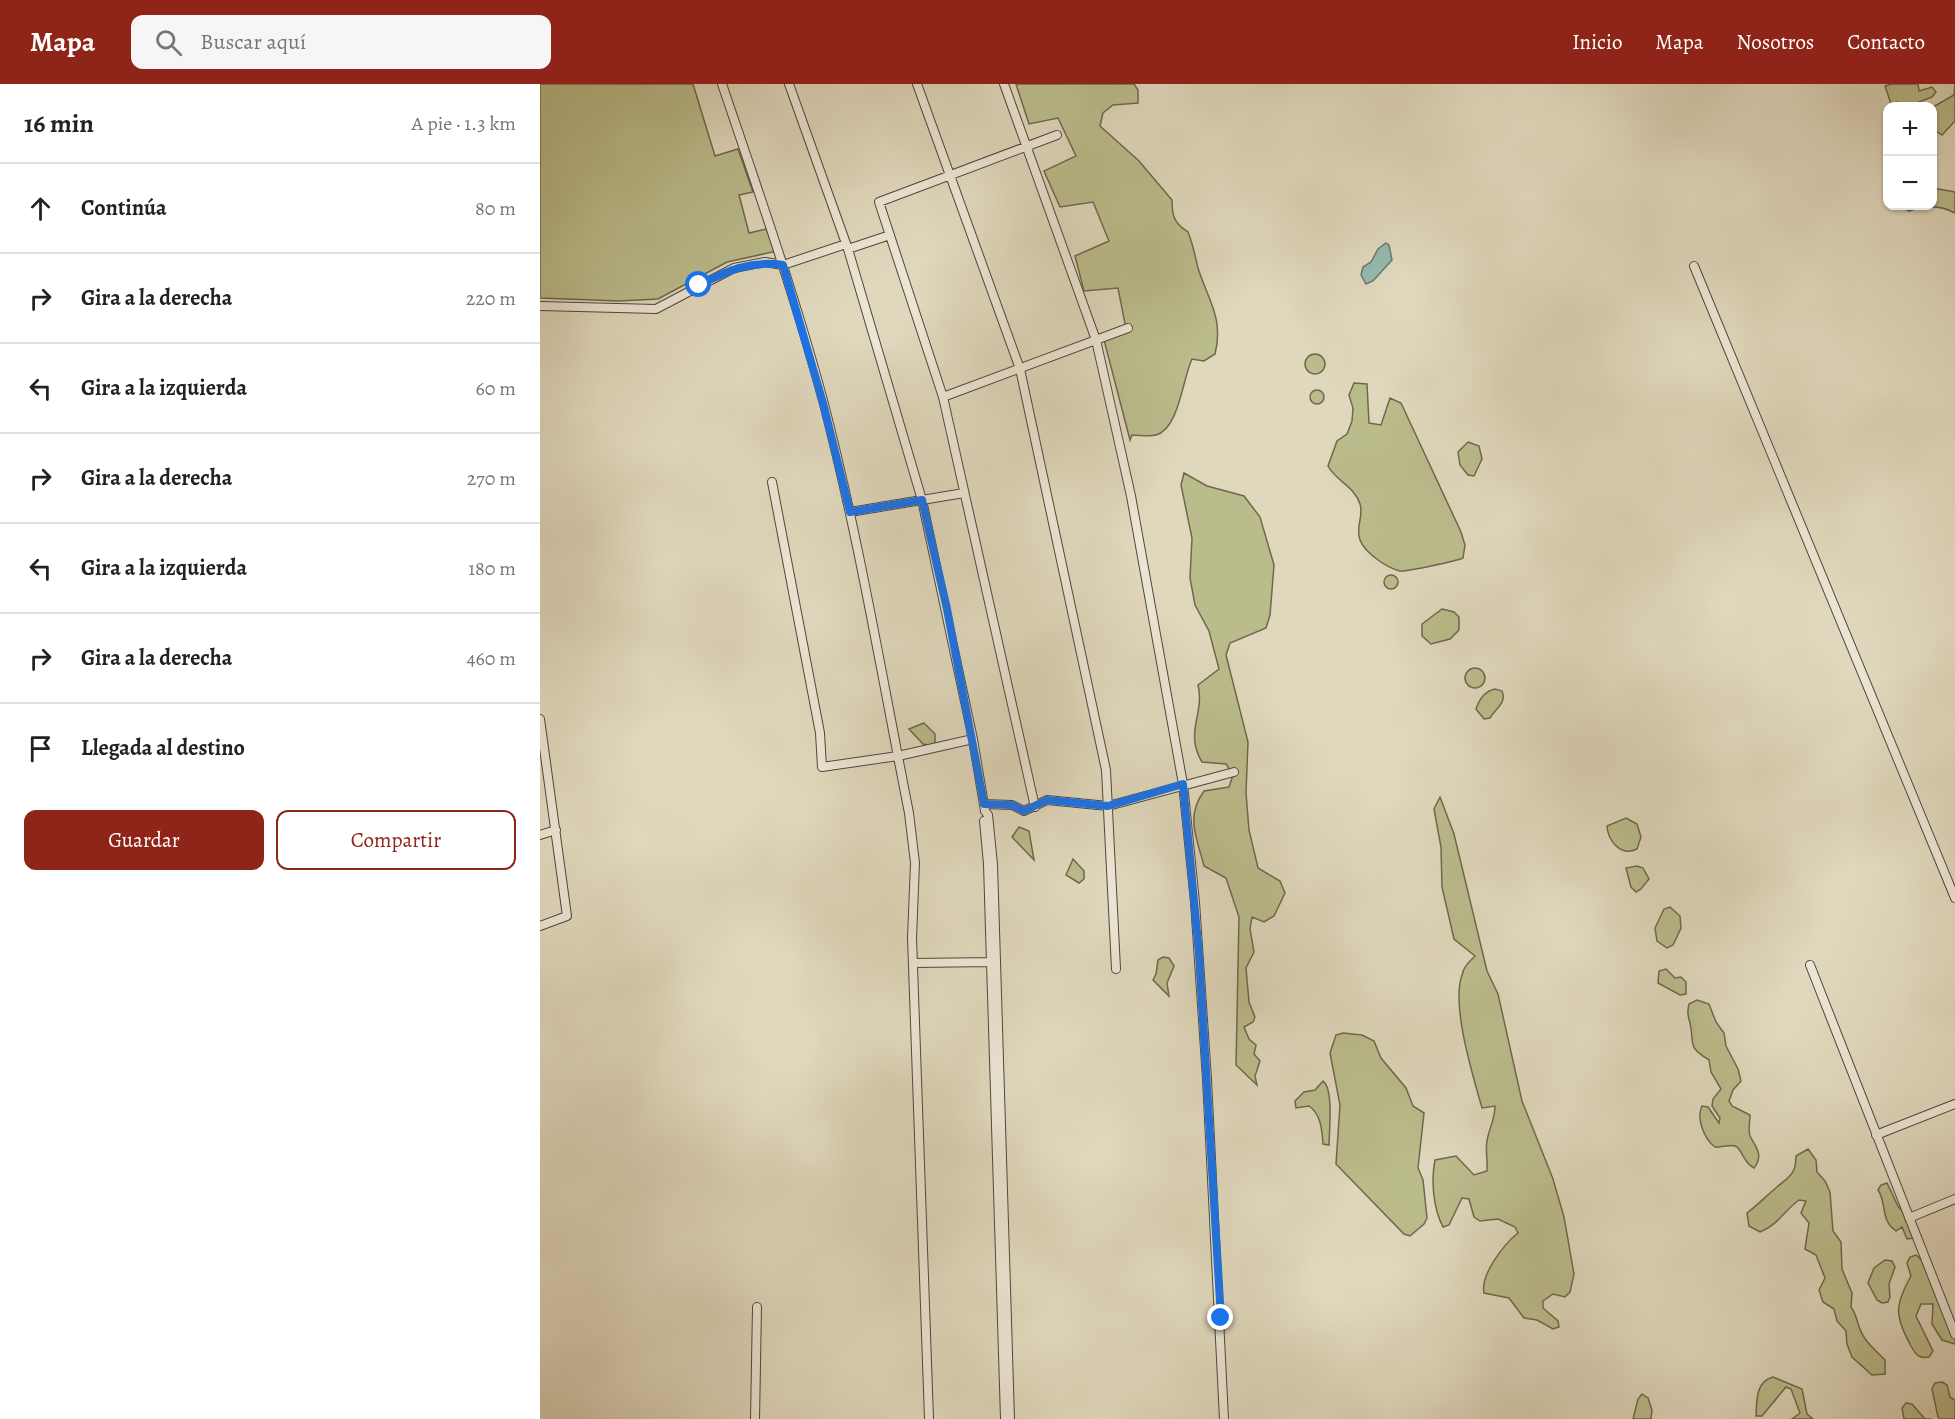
<!DOCTYPE html>
<html lang="es">
<head>
<meta charset="utf-8">
<style>
	:root { --surface:#fff; --page:#f6f6f6; --text:#222; --muted:#767676; --line:#e0e0e0; --accent:#8f2418 }
	body { margin:0; font-family:Alegreya,serif; background:var(--page); color:var(--text) }
	.controls { position:absolute; right:18px; top:18px; display:grid; overflow:hidden; border-radius:12px; box-shadow:0 2px 4px #0004 }
	.controls button { width:54px; height:54px; display:grid; place-items:center; padding:0; border:0; border-bottom:2px solid var(--line); background:var(--surface); color:var(--text); font:30px sans-serif }
	.stop { position:absolute; width:18px; height:18px; margin:-14px; border:4px solid #1a73e8; border-radius:50%; background:#fff }
	.stop.end { background:#1a73e8; border-color:#fff; box-shadow:0 2px 6px #0008 }
	.list { margin:0; padding:0; list-style:none }
	h2 { display:flex; justify-content:space-between; align-items:center; height:78px; margin:0; padding:0 24px; font-size:26px }
	h2 small { font-size:20px; font-weight:400; color:var(--muted) }
	.list li { display:grid; grid-template-columns:39px 1fr auto; gap:18px; align-items:center; box-sizing:border-box; height:90px; padding:0 24px; border-top:2px solid var(--line) }
	.list b { display:block; font-size:22px; white-space:nowrap }
	.list em { font-size:20px; font-style:normal; color:var(--muted) }
	.actions { display:flex; gap:12px; padding:18px 24px }
	.actions a { flex:1; padding:14px 0; border:2px solid var(--accent); border-radius:12px; text-align:center; font-size:21px; color:var(--accent) }
	.actions .main { background:var(--accent); color:#fff }
	.icon { flex:none; width:33px; height:33px; fill:none; stroke:currentColor; stroke-width:2; stroke-linecap:round; stroke-linejoin:round }
	.map { position:relative; flex:none; width:1415px; height:1335px; overflow:hidden }
	header { display:flex; align-items:center; gap:36px; box-sizing:border-box; height:84px; padding:0 30px; background:var(--accent); color:#fff }
	header strong { font-size:28px }
	nav { display:flex; gap:33px; margin-inline-start:auto; font-size:21px }
	.search { width:420px; height:54px; background:var(--page); display:flex; align-items:center; gap:15px; box-sizing:border-box; padding:0 21px; border-radius:12px; color:var(--muted); font-size:22px }
	main { display:flex }
	aside { flex:1; background:var(--surface) }
	.map>svg:first-child { display:block }
	.green { fill:#bbbc8c; stroke:#6e684e; stroke-width:1.5 }
	.water { fill:#94baaf; stroke:#667870; stroke-width:1.5 }
	.lines { fill:none; stroke-linecap:round; stroke-linejoin:round }
	.street-casing { stroke:#51463c; stroke-width:10 }
	.street { stroke:#ebe6d4; stroke-width:8 }
	.route { stroke:#1a73e8; stroke-width:8 }
</style>
</head>
<body>
<header>
<strong>Mapa</strong>
<div class="search"><svg class="icon" aria-label="search" viewBox="0 0 24 24"><circle cx="10" cy="10" r="6"/><path d="M15 15l6 6"/></svg>Buscar aquí</div>
<nav><a>Inicio</a><a>Mapa</a><a>Nosotros</a><a>Contacto</a></nav>
</header>
<main>
<aside>
<h2>16 min<small>A pie · 1.3 km</small></h2>
<ul class="list">
<li><svg class="icon" aria-label="ahead" viewBox="0 0 24 24"><path d="M12 20V5M6 11l6-6 6 6"/></svg><div><b>Continúa</b></div><em>80 m</em></li>
<li><svg class="icon" aria-label="right" viewBox="0 0 24 24"><path d="M7 20v-9h11M14 6l5 5-5 5"/></svg><div><b>Gira a la derecha</b></div><em>220 m</em></li>
<li><svg class="icon" aria-label="left" viewBox="0 0 24 24"><path d="M17 20v-9H6M10 6l-5 5 5 5"/></svg><div><b>Gira a la izquierda</b></div><em>60 m</em></li>
<li><svg class="icon" aria-label="right" viewBox="0 0 24 24"><path d="M7 20v-9h11M14 6l5 5-5 5"/></svg><div><b>Gira a la derecha</b></div><em>270 m</em></li>
<li><svg class="icon" aria-label="left" viewBox="0 0 24 24"><path d="M17 20v-9H6M10 6l-5 5 5 5"/></svg><div><b>Gira a la izquierda</b></div><em>180 m</em></li>
<li><svg class="icon" aria-label="right" viewBox="0 0 24 24"><path d="M7 20v-9h11M14 6l5 5-5 5"/></svg><div><b>Gira a la derecha</b></div><em>460 m</em></li>
<li><svg class="icon" aria-label="arrive" viewBox="0 0 24 24"><path d="M6 21V4h12l-3 4 3 4H6"/></svg><div><b>Llegada al destino</b></div></li>
</ul>
<div class="actions"><a class="main">Guardar</a><a>Compartir</a></div>
</aside>
<div class="map">
<svg width="1415" height="1335" viewBox="0 0 1415 1335">
	<rect width="100%" height="100%" fill="#e0d8bd"/>
	<filter id="stains"><feTurbulence type="fractalNoise" baseFrequency=".00333" numOctaves="4"/><feColorMatrix values="0 0 0 0 .2 0 0 0 0 .09 0 0 0 0 .02 0 0 0 .5 -.17"/></filter>
	<radialGradient id="worn" r=".72"><stop offset=".6" stop-color="#630" stop-opacity="0"/><stop offset="1" stop-color="#630" stop-opacity=".3"/></radialGradient>
	<path class="green" d="M0,0H153L175,72L198,65L213,108L199,111L209,149L226,145L237,167L187,178L118,215L79,217L0,214Z
		M476,0H594L598,6V19L573,21L563,29L560,42L599,77L632,116C632,132 634,139 648,148C653,160 655,172 658,184C668,216 684,234 675,270L664,277L652,275C643,293 639,345 616,351C609,353 600,351 592,351L590,356L564,256L586,245L578,204L544,207L535,172L569,157L553,118L520,123L504,87L536,72L518,34L489,40Z
		M1352,0H1378L1379,7L1392,3L1396,8L1392,13L1376,19L1378,22H1359L1357,18L1351,20L1345,2Z
		M1415,0V37L1402,51L1393,45V23L1414,11Z
		M1393,104L1415,108V129C1400,121 1384,121 1369,127L1359,122H1392Z
		M765 280a10 10 0 1 1 20 0a10 10 0 1 1-20 0Z
		M814,299L827,300L829,339L841,341L850,314L861,319L921,448L925,461L923,474C916,477 866,488 860,487C847,484 825,469 820,456C815,443 824,433 820,420C815,403 796,397 788,382L797,357L807,350L812,337L813,324L809,311Z
		M770 313a7 7 0 1 1 14 0a7 7 0 1 1-14 0Z
		M928,358L939,362L942,375L934,392L928,391L920,381L918,368Z
		M644,389L667,402L704,412L720,433L734,481L730,531L726,544L690,559L686,571L708,658L706,709L709,746L718,784L740,797L745,809L734,832L724,838L712,833L710,845L714,868L706,884L709,918L715,933L713,938L704,943L709,955L716,961L714,970L720,977L715,992L717,1001L696,981L699,833L686,794L664,782C657,754 645,733 664,707L689,703L693,691L686,680L662,678C644,648 665,630 658,601L679,585L669,547L655,521L650,494L652,454L641,401Z
		M844 498a7 7 0 1 1 14 0a7 7 0 1 1-14 0Z
		M902,525L914,528L919,533V546L910,555L891,560L882,552V540Z
		M925 594a10 10 0 1 1 20 0a10 10 0 1 1-20 0Z
		M955,605L962,607C967,619 956,624 950,634L944,635L936,625C939,616 945,607 955,605Z
		M384,639L395,650V662L383,660L369,645Z
		M900,713L914,750L947,887L958,910L982,1017L1013,1095L1024,1133L1034,1190L1030,1208L1025,1213L1013,1210L1003,1217V1224L1018,1237L1019,1243L1013,1245L997,1236L984,1234L969,1214L944,1209C940,1191 964,1160 978,1149L975,1143L958,1135L940,1137L934,1133L929,1115L922,1114L909,1141L903,1143C893,1124 891,1096 895,1076L916,1072L934,1091L947,1087C948,1077 945,1066 947,1057C949,1044 955,1036 955,1022L942,1024C933,992 911,922 922,891C924,882 929,878 935,872L914,855L902,803L901,763L894,725Z
		M1086,734L1097,740L1101,753L1097,765C1081,773 1068,757 1067,742Z
		M479,743L489,747L494,776L472,753Z
		M533,775L544,787V795L539,799L526,791Z
		M1097,782L1103,784L1109,795L1101,805L1096,808L1091,803L1086,784Z
		M1130,823L1140,832L1141,844L1133,861L1127,864L1117,857L1115,844L1124,825Z
		M623,873L629,874L634,882L627,899L629,912L613,896L616,890L618,876Z
		M1126,885L1135,894L1141,893L1146,898V910L1140,911L1118,899L1119,887Z
		M1157,916L1169,920L1176,938L1184,949L1186,962L1198,985L1201,997L1193,1006L1189,1017L1192,1022L1210,1031C1210,1037 1208,1046 1210,1052C1216,1064 1224,1071 1214,1084C1203,1079 1202,1064 1195,1062C1189,1060 1181,1064 1175,1063C1164,1055 1156,1034 1162,1022L1168,1023L1179,1039L1180,1034L1172,1022L1173,1015L1181,1005L1171,988L1169,976C1146,962 1155,960 1150,939C1148,932 1147,928 1149,920Z
		M803,949L822,951L834,957L841,974L866,1004L873,1022L884,1029L878,1084L883,1096L887,1134L884,1140L870,1152L864,1150L796,1080L800,1021L790,969L796,951Z
		M783,997C794,1005 789,1047 789,1061L783,1060C782,1046 781,1030 769,1022L756,1024L755,1017L764,1008L775,1006Z
		M1268,1065L1276,1076L1277,1088L1285,1097L1290,1108L1293,1147L1301,1158L1302,1185L1312,1209L1311,1223C1317,1231 1316,1236 1320,1245C1324,1257 1336,1267 1345,1276V1290L1332,1291L1312,1273L1307,1260L1306,1247L1297,1237L1294,1225L1283,1218L1279,1206L1285,1194L1276,1171L1265,1165L1269,1139L1261,1129L1266,1117L1259,1116C1244,1127 1238,1141 1220,1148L1209,1142L1207,1129C1218,1121 1227,1111 1237,1103C1250,1092 1256,1090 1256,1072Z
		M1347,1099L1358,1122L1370,1136L1374,1154L1367,1155L1362,1143L1356,1147C1340,1136 1347,1119 1338,1106L1341,1101Z
		M1376,1171C1392,1183 1393,1210 1402,1226C1405,1232 1414,1238 1415,1245C1415,1250 1415,1255 1415,1260L1402,1256L1392,1240L1393,1220H1381L1376,1232L1393,1267L1389,1273C1379,1275 1376,1271 1371,1262C1355,1233 1354,1222 1371,1192L1367,1179L1370,1173Z
		M1345,1176L1352,1177L1355,1183L1349,1200L1350,1213L1348,1218L1342,1219L1337,1216L1328,1199L1334,1184Z
		M1233,1293L1262,1305L1267,1330L1273,1335H1252L1260,1329L1251,1305L1246,1303L1222,1332H1216C1217,1317 1215,1298 1233,1293Z
		M1402,1298L1407,1301L1410,1313L1415,1316V1335H1400L1398,1333L1392,1305L1395,1299Z
		M1102,1310L1108,1314L1112,1326L1111,1335H1093L1098,1315Z
		M1366,1319L1372,1320L1385,1335H1392H1364L1362,1324Z"/>
	<path class="water" d="M846,159L849,161L852,176L833,197L826,200L821,191L823,183L831,178L838,165Z"/>
	<g class="lines">
		<defs>
			<path id="street" d="M182,0C218,106 255,212 284,320C319,455 342,593 369,729L375,779L372,854L389,1335
				M249,0L308,165L382,416L433,655L445,727L448,731L453,780L470,1335
				M377,0L480,285L566,686L576,885
				M464,0L556,256L591,412L643,700L655,818L667,995L684,1335
				M308,165L350,151
				M1154,182L1415,814
				M0,222L116,225L194,184L225,178L243,181L306,160
				M403,313L588,244
				M232,398L280,649L282,683L358,672L433,655
				M310,428L424,409
				M0,635L27,832L0,842
				M444,720L472,721L484,727L507,716L568,722L694,688
				M495,723L403,313L339,118L517,51
				M444,737L448,780L465,1335
				M0,751L16,746
				M373,879L455,878
				M1270,881L1415,1250
				M1336,1051L1415,1020
				M1369,1134L1415,1115
				M215,1335L217,1223"/>
		</defs>
		<use href="#street" class="street-casing"/>
		<use href="#street" class="street"/>
	</g>
	<g class="lines">
		<path class="route" d="M159,201C187,187 211,176 243,181L283,319L310,428L382,416L407,525L444,720L472,721L484,727L507,716L568,722L643,700L659,870L681,1234"/>
	</g>
	<rect width="100%" height="100%" filter="url(#stains)"/>
	<rect width="100%" height="100%" fill="url(#worn)"/>
</svg>
<div class="controls">
<button>+</button>
<button>−</button>
</div>
<div class="stop" style="left:159px;top:201px"></div>
<div class="stop end" style="left:681px;top:1234px"></div>
</div>
</main>
</body>
</html>
